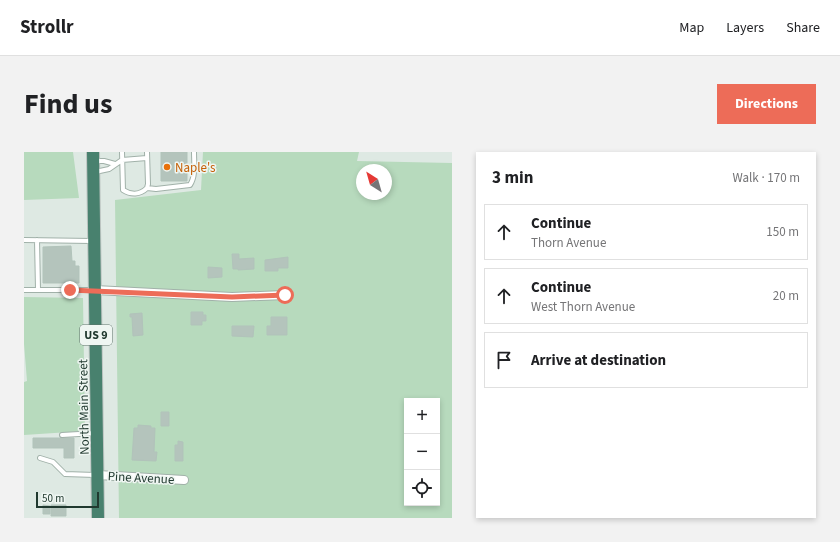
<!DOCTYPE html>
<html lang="en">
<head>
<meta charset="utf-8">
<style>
	:root { --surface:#fff; --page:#f2f2f2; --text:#202124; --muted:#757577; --line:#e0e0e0; --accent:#ed6c58 }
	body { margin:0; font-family:"Source Sans 3",sans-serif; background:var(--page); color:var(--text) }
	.controls { position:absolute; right:12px; bottom:12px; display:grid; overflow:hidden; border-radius:0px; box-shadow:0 2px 6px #0003 }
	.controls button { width:36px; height:36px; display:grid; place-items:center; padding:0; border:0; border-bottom:1px solid var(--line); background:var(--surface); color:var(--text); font:20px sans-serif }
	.compass { position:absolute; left:332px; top:12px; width:36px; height:36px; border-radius:50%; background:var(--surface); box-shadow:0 2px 6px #0003; rotate:323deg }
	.scale { position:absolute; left:12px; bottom:10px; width:63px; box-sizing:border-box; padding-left:4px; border:2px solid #20392f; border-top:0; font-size:11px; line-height:14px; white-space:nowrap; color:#20392f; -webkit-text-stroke:3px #eff6f2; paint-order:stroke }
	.stop { position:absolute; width:12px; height:12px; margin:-9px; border:3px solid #ed6c58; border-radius:50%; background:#fff }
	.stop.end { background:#ed6c58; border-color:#fff; box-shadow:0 1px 4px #0008 }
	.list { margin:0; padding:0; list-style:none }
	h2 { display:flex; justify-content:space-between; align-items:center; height:52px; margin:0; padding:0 16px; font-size:17px }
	h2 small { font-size:13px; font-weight:400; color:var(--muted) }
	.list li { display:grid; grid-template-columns:26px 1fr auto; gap:12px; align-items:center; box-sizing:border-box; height:56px; margin:0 8px 8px; padding:0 8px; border:1px solid var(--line); border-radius:0px }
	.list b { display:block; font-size:15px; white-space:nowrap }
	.list p { margin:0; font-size:13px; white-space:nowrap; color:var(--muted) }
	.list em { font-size:13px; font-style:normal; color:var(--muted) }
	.icon { flex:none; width:22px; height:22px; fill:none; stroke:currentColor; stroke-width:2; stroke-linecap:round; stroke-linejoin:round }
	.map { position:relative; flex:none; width:428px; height:366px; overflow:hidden; border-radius:0px }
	header { display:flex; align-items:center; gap:24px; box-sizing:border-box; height:56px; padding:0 20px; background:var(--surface); border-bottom:1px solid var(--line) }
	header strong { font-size:19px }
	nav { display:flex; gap:22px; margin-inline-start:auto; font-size:14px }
	.intro { display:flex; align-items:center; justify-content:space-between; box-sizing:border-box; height:96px; padding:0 24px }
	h1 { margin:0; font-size:28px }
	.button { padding:10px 18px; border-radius:0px; background:var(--accent); color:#fff; font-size:14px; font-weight:700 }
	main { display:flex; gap:24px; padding:0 24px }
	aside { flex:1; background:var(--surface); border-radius:0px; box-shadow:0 2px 6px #0003 }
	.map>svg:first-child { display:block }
	.green { fill:#b7dabd; fill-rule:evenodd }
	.building { fill:#b4c4bc; stroke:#b1c3ba }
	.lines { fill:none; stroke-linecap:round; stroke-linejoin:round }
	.service-casing { stroke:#a1b1a9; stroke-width:6 }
	.minor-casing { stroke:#a1b1a9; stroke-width:10 }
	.trunk-casing { stroke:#bcc4c1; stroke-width:14 }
	.service { stroke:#fff; stroke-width:4 }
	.minor { stroke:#fff; stroke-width:8 }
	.trunk { stroke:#48816e; stroke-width:12 }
	.route { stroke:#ed6c58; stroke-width:5 }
	.food-dot { fill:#e8710a; stroke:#eff6f2; stroke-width:1.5 }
	.labels { text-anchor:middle; stroke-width:3; stroke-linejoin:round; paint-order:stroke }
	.shield { fill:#eff6f2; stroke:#5e726a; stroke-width:1 }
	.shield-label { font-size:12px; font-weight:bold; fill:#20392f }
	.food-label { font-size:13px; fill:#c56008; stroke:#eff6f2; text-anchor:start }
	.street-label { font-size:13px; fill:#20392f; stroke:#eff6f2 }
</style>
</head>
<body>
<header>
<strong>Strollr</strong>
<nav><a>Map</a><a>Layers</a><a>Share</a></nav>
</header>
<div class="intro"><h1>Find us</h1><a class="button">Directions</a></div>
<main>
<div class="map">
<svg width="428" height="366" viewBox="0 0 428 366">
	<rect width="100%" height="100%" fill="#dee9e3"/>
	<path class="green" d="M0,0H49L55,46L0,48Z
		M179,0H335L333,9L428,11V366H95L91,48L177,38ZM338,18H362V42H338ZM383,249H413V351H383Z
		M0,145L59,146L61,279L0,283V230L3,229L0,192Z"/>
	<path class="building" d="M137,0H163V29H137Z
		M47,94L48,109H51V114H55V131H19V95Z
		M208,102H215V107L230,106V117L214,118V117H209Z
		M264,105V116H254V119H241V108Z
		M184,115L198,116V125L184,126Z
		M167,160H179V163H182V169H178V173H167Z
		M118,161L119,183L109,184L108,165H106V162Z
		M247,165H263V183H243V174H247Z
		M208,174H230L229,185L208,184Z
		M137,260H145V274H137Z
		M114,273L127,274V276H131L130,300H133L132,309L108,308L110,276H114Z
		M9,286H50V306H40V296H9Z
		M154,289L159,290V309H151V293H154Z
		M19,353L26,354V362H19Z
		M27,353H42V364H27Z"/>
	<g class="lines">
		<defs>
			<path id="service" d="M98,0L99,38C107,43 116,43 123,36L124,32L123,0
				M70,9H80L91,12
				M71,20L85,17L98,8L123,6
				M123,36L132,37L166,33C172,24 170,10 170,0
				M0,88L68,89
				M13,88L14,137
				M0,138H69
				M38,283L72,281
				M16,306L29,310L41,322L71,323"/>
			<path id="minor" d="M71,138L208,145L261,143
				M74,323L160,328"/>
			<path id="trunk" d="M69,0L74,366"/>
		</defs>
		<use href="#service" class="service-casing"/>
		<use href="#minor" class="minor-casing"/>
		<use href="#trunk" class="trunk-casing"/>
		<use href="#service" class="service"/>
		<use href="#minor" class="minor"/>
		<use href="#trunk" class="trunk"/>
	</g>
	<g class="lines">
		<path class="route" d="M46,138L208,145L261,143"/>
	</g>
	<circle class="food-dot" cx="143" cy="15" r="4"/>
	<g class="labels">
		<rect class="shield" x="56" y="173" width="32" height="20" rx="3"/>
		<g class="shield-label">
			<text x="72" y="187">US 9</text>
		</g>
		<g class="food-label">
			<text x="151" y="20">Naple's</text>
		</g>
		<g class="street-label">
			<text transform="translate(59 255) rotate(-91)" y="5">North Main Street</text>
			<text transform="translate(117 325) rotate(3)" y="5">Pine Avenue</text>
		</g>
	</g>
</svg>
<div class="controls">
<button>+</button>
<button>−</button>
<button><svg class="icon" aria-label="locate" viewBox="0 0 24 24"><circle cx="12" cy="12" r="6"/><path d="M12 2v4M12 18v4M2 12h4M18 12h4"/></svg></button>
</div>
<svg class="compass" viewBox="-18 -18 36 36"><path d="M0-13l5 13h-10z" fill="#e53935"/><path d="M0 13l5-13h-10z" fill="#757577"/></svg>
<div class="scale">50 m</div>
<div class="stop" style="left:261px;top:143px"></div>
<div class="stop end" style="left:46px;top:138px"></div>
</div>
<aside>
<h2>3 min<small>Walk · 170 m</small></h2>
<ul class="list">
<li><svg class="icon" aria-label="ahead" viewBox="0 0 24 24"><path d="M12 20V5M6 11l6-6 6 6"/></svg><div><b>Continue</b><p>Thorn Avenue</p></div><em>150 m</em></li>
<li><svg class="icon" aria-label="ahead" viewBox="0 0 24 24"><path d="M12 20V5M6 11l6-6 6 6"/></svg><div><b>Continue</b><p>West Thorn Avenue</p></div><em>20 m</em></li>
<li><svg class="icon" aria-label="arrive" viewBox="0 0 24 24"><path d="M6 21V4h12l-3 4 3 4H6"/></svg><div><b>Arrive at destination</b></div></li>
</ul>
</aside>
</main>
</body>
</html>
